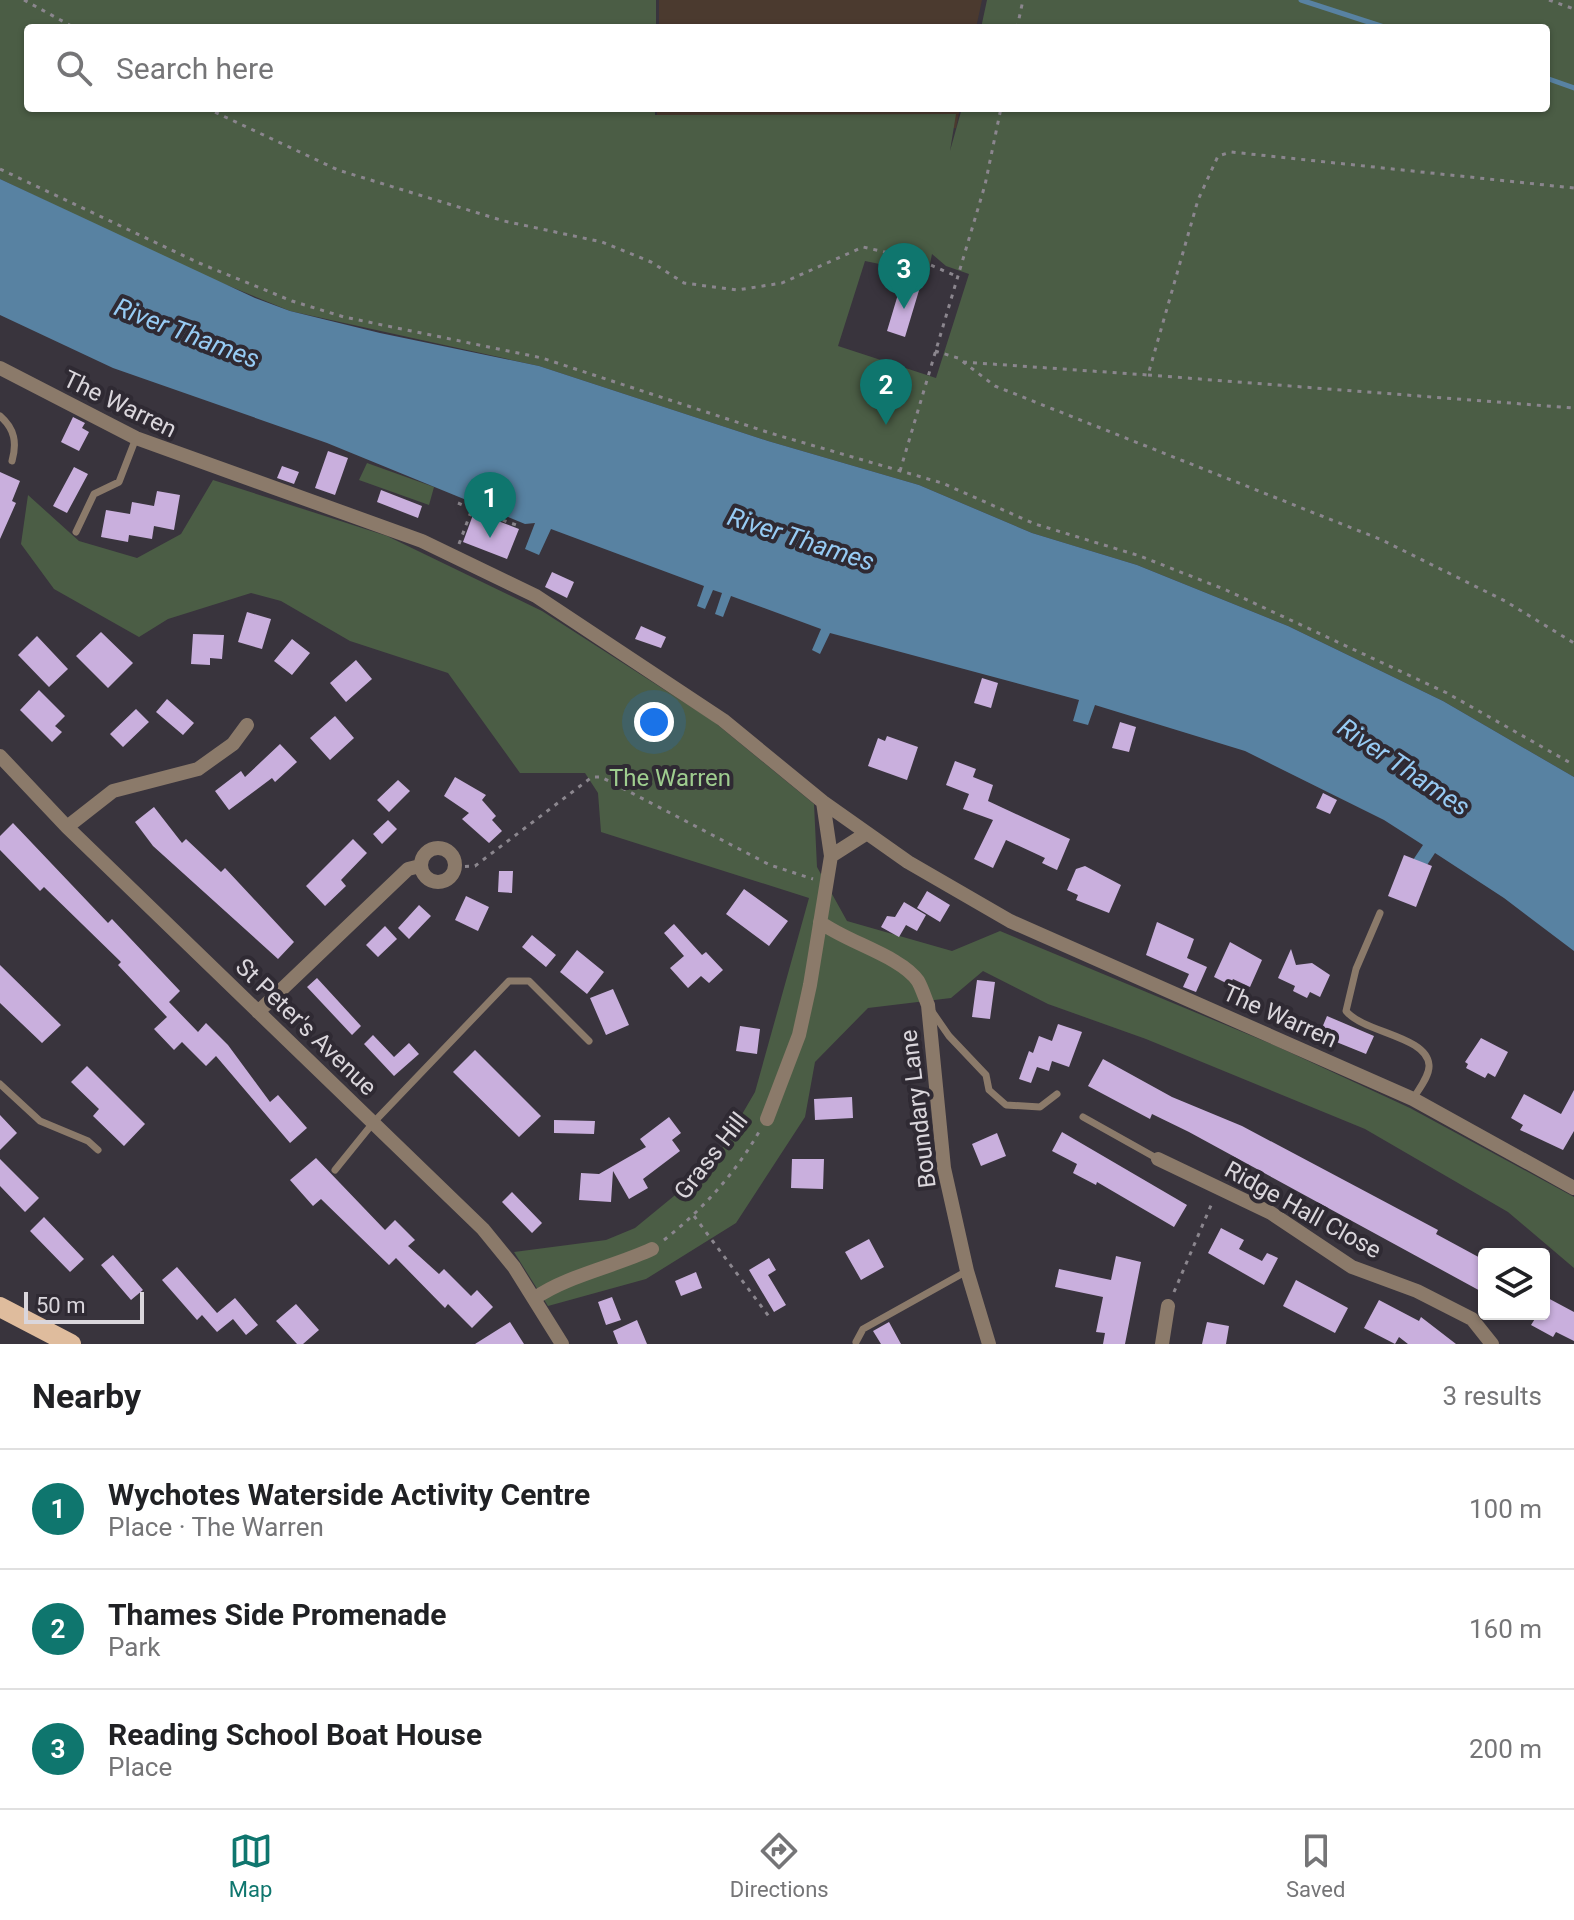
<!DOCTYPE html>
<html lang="en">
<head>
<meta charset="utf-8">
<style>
	:root { --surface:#fff; --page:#f2f2f2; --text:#202124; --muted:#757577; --line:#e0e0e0; --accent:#0f766e }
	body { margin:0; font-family:Roboto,sans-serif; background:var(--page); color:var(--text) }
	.controls { position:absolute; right:24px; bottom:24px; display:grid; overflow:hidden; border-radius:8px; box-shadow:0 2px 6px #0004 }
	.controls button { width:72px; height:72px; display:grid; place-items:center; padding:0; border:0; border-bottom:2px solid var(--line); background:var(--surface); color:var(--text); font:40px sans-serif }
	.scale { position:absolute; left:24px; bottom:20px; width:120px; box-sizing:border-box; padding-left:8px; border:4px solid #dad6dc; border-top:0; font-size:22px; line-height:28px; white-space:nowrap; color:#dad6dc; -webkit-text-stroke:6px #2f2a33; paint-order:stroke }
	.you { position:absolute; left:654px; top:722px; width:28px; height:28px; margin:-20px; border:6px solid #fff; border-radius:50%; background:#1a73e8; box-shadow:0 0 0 12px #1a73e833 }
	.badge { display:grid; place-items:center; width:52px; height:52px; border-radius:50%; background:var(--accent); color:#fff; font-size:26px; font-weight:700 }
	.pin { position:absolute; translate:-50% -66px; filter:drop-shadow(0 2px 4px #0008) }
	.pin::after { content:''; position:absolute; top:42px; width:28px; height:24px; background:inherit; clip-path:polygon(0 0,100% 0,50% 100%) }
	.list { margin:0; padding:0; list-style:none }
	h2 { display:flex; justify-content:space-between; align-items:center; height:104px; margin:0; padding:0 32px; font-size:34px }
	h2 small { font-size:26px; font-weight:400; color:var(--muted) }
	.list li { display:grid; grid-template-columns:52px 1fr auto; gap:24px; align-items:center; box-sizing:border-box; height:120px; padding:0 32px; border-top:2px solid var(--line) }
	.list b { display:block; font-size:30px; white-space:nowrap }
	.list p { margin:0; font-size:26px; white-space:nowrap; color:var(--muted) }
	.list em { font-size:26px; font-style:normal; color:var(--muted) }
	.icon { flex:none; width:44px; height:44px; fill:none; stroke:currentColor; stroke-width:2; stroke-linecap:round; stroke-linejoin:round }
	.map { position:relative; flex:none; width:1574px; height:1344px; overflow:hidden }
	.search { position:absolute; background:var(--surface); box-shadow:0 2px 6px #0004; left:24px; right:24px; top:24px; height:88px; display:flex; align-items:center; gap:20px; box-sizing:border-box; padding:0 28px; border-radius:8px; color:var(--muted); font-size:30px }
	.sheet { height:464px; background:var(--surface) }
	nav { display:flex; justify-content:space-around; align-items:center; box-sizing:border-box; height:112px; border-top:2px solid var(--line); background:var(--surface); font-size:22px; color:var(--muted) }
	nav a { display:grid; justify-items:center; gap:4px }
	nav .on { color:var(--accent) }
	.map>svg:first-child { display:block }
	.education { fill:#4b3a2f }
	.green { fill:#4b5d45; fill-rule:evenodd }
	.water { fill:#5882a2 }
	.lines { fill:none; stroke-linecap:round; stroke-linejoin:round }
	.stream { stroke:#5882a2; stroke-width:5 }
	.building { fill:#c9afdd }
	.path { stroke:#8b868e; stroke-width:3; stroke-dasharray:4 6; stroke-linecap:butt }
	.lane { stroke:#8b7a6a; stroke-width:7 }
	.street { stroke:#8b7a6a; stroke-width:14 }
	.primary { stroke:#dfbc9d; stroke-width:20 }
	.labels { text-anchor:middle; stroke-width:8; stroke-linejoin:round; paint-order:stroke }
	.street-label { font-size:24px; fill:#dad6dc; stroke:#2f2a33 }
	.park-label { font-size:24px; fill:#9fcd8f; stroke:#2f2a33 }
	.water-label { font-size:26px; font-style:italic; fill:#97cbf4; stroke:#2f2a33 }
</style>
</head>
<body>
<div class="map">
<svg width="1574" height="1344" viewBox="0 0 1574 1344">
	<rect width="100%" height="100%" fill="#39343d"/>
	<path class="education" d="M659,0H982L976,28H659Z
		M657,108H960L956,128L657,127Z"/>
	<path class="green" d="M0,0H656V28H28V108H655V115L956,114L950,151L962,108H1546V28H981L987,0H1574V777L1443,701L1288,626L1137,565L1032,533L919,485L768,441L539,366L290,311L195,272L0,179ZM932,254L946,266L969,274L936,378L838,346L865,261L928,274Z
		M367,463L434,487L429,505L359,480Z
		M213,480L387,536L542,611L713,721L814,804L817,867L847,921L952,951L1000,931L1276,1046L1410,1108L1574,1197V1268L1508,1212L1365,1129L1146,1039L1048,1004L983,971L951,998L868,1008L815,1062L805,1117L736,1223L646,1279L548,1306L514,1252L606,1240L635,1228L713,1164L755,1092L809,898L601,832L598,793L585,773H520L448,673L350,641L281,601L251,593L168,619L139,637L54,589L21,544L28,495L79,541L137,558L181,534Z"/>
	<path class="water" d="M0,179L255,298L290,311L380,333L539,366L768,441L919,485L1032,533L1137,565L1288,626L1443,701L1574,777V951L1504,898L1435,853L1425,868L1413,860L1423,845L1384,820L1245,751L1095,705L1088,725L1073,721L1079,700L830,633L820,654L812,650L821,629L731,596L723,617L715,614L722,593L713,590L705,609L697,606L704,586L551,529L539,555L525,549L535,523L525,524L327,443L113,368L0,315Z"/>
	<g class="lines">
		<path class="stream" d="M1301,0L1387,28
			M1546,78L1574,88"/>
	</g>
	<path class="building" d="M902,281L920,287L905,337L887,331Z
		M73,417L85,423L82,428L89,432L79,451L61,442Z
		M328,451L348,458L335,495L315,488Z
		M282,466L299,472L294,484L277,478Z
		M74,467L88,474L67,513L53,506Z
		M0,472L20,481L12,501L16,503L0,539Z
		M381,490L422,506L418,518L377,502Z
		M157,491L180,495L174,530L154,526L152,539L129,535L128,542L101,537L106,510L130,514L132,502L154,506Z
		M474,512L519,529L507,559L463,542Z
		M552,572L574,582L567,598L545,587Z
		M247,612L271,619L262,649L238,642Z
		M641,626L666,637L661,648L635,639Z
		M101,632L133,663L108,688L76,656Z
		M193,634L224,635L222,659L210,658V665L191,664Z
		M37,636L68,669L49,687L18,655Z
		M292,639L310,653L292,675L274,661Z
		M356,660L372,679L346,702L330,683Z
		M982,678L998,683L991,708L974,703Z
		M39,690L65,716L55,726L62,732L52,742L20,710Z
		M167,699L194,723L183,735L156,712Z
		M136,709L149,722L123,747L110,734Z
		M335,716L354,738L330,760L310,738Z
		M1120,722L1136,727L1129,752L1112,748Z
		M887,736L918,747L907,780L868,766L878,738L885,741Z
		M280,744L297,762L275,782L272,778L229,810L215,791L241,771L245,777Z
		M955,761L976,769L973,777L993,785L988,801L1070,839L1057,870L1042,863L1045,858L1006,840L993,868L974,859L993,820L963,809L969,794L946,785Z
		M455,777L486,795L482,800L496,816L492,820L502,831L489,843L462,819L469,813L444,796Z
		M398,780L410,791L389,812L377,800Z
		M1323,793L1337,800L1330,814L1316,808Z
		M154,807L182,843L186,839L221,872L225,868L294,942L278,959L153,846L135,822Z
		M388,820L397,829L382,844L373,834Z
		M13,823L108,923L112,919L180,991L169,1002L198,1032L206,1023L228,1045L270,1102L278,1095L307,1128L290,1143L216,1056L206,1066L182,1042L174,1050L154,1029L167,1017L118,965L121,962L44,887L40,891L0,850V836Z
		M353,839L367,853L341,880L346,886L325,906L306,886Z
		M1404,855L1432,866L1416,907L1388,896Z
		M1085,866L1121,885L1109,913L1076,900L1078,895L1067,890L1076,869Z
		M499,871H513L512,893L498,892Z
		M744,889L788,921L769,946L726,914Z
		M927,891L950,905L940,922L917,908Z
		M466,896L489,907L478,931L455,920Z
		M904,902L926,915L917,931L906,925L899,937L881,927L887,916L895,917Z
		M419,905L431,916L409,939L398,928Z
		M1157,922L1194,939L1187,958L1207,967L1196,992L1183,987L1189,974L1146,955Z
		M674,924L702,955L706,952L723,970L709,983L701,976L688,988L670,968L684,956L664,933Z
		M385,926L397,939L378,957L366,945Z
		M532,935L556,955L546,967L522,947Z
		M1230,942L1262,960L1250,987L1233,979L1230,985L1214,977Z
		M1291,949L1296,965L1312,963L1330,975L1320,997L1310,992L1307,998L1293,991L1295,986L1278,978Z
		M577,950L604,972L587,994L560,972Z
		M0,965L61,1025L42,1043L0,1003Z
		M317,978L361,1026L352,1035L307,987Z
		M977,980L995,982L990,1019L972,1017Z
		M613,989L629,1025L606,1035L590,998Z
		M1327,1016L1374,1036L1366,1054L1319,1035Z
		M1058,1024L1082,1032L1069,1067L1052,1061L1049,1071L1037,1067L1031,1083L1019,1079L1029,1051L1033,1053L1039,1036L1052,1041Z
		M740,1026L760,1029L757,1054L736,1051Z
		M373,1035L394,1057L409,1043L419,1054L394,1076L364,1044Z
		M1481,1038L1508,1052L1495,1077L1488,1073L1485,1078L1466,1068L1468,1064L1465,1062Z
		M475,1050L541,1116L519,1137L453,1072Z
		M1103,1059L1172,1097L1242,1126L1438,1230L1436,1234L1484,1260V1293L1189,1132L1152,1114L1150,1119L1088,1086Z
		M87,1066L145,1124L124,1146L93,1116L99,1109L71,1082Z
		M1574,1090V1131L1563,1150L1520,1130L1523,1125L1511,1118L1524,1094L1561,1114Z
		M852,1097L853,1118L815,1120L814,1099Z
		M0,1115L17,1133L0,1150Z
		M669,1117L681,1133L672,1140L680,1151L643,1179L648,1188L629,1199L613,1171L611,1202L579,1200L581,1173L599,1174L646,1147L640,1139Z
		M554,1120L595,1121L594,1134L554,1133Z
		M1062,1132L1187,1205L1174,1227L1097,1182L1096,1185L1073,1173L1077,1164L1052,1151Z
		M997,1133L1006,1156L981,1166L972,1144Z
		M316,1158L385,1230L395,1220L415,1240L408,1246L439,1274L444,1269L471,1296L477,1290L493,1307L472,1328L448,1304L445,1308L396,1258L389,1265L321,1199L313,1206L290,1180Z
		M0,1159L39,1198L25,1212L0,1186Z
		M792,1159H824L823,1189L791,1188Z
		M512,1192L542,1223L532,1233L502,1202Z
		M44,1217L84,1259L70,1272L30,1231Z
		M1221,1228L1244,1240L1239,1249L1262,1261L1267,1253L1278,1258L1264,1285L1208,1253Z
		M869,1239L884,1267L861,1280L845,1252Z
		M113,1255L143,1290L131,1300L101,1265Z
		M1116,1256L1141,1262L1125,1344H1103L1105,1333L1096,1332L1103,1297L1055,1287L1059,1269L1111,1280Z
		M769,1258L776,1270L768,1275L786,1305L774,1312L749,1270Z
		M177,1267L217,1313L235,1298L258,1325L246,1335L233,1319L217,1332L202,1315L197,1320L162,1280Z
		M696,1272L702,1288L681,1296L675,1281Z
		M1296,1280L1348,1308L1335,1333L1283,1306Z
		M1544,1296L1574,1312V1341L1556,1332L1553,1337L1531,1325L1538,1314H1544Z
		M612,1297L621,1320L606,1325L598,1302Z
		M1379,1300L1419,1321L1421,1317L1456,1344H1408L1399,1337L1395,1344L1364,1328Z
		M296,1304L319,1330L303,1344H297L276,1321Z
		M637,1320L647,1344H618L613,1331Z
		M510,1322L524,1344H475Z
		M889,1322L901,1344H881L873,1331Z
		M1207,1322L1229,1326L1226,1344H1202Z"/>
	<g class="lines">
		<path class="path" d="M24,0L75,28
			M1549,0L1574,9
			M1017,28L1023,0
			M206,108L338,170L504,221L602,242L651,262L684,283L737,290L782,283L863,247L919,260L956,276
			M0,169L199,263L292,301L344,317L542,358L770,433L942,483L1035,524L1140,556L1226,590L1447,693L1574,765
			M935,351L958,358L995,386L1382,540L1505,601L1574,643
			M963,362L1148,375L1198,200L1218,156L1231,152L1574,188
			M1148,375L1574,408
			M900,471L985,185L1001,108
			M458,503L472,509
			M459,544L472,509L519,526
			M455,867L475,866L592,777H601L770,865L813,879
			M694,1216L770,1318
			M664,1240C703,1209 734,1175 759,1132
			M1174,1292L1212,1203"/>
		<path class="lane" d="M0,416C15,429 17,443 12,461
			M76,532L94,494L119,482L136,438
			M1380,913L1356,969L1346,1011C1364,1033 1427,1036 1429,1065C1430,1076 1418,1090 1413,1099
			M931,1010L949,1036L986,1075L989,1090L1006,1105L1040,1107L1057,1094
			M0,1084L40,1121L88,1141L98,1150
			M1083,1117L1158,1159
			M335,1170L373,1123L509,981H529L589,1041
			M856,1342L863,1329L967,1271"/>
		<path class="street" d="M0,368L136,438L422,541L536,596L723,720L823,802L908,862L1010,921L1413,1099L1574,1188
			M0,756L67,827L483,1229L514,1267L562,1344
			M67,827L113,791L198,769L233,744L247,725
			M421 865a17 17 0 1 1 34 0a17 17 0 1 1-34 0Z
			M831,856L867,833
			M820,922C846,942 901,956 918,981C922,988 925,998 928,1005L944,1168L967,1271L989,1344
			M258,1012L408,869L420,866
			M767,1119L799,1035L810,985L831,856L823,802
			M1158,1159L1271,1213L1352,1267L1417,1291L1472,1319L1492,1344
			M535,1298C566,1276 616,1266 652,1249
			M1162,1344L1168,1306"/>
		<path class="primary" d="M0,1307L71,1344"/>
	</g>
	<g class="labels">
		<g class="street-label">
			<text transform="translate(120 404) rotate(26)" y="8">The Warren</text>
			<text transform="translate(1280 1016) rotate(24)" y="8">The Warren</text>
			<text transform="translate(306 1027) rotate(44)" y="8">St Peter's Avenue</text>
			<text transform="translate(918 1109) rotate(-97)" y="8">Boundary Lane</text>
			<text transform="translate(711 1156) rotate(-52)" y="8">Grass Hill</text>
			<text transform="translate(1303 1210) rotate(29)" y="8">Ridge Hall Close</text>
		</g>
		<g class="park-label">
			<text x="670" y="786">The Warren</text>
		</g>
		<g class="water-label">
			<text transform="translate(187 333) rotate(21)" y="9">River Thames</text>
			<text transform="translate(801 539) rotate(18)" y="9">River Thames</text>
			<text transform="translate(1404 767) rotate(34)" y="9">River Thames</text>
		</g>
	</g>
</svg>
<div class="controls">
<button><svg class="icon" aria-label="layers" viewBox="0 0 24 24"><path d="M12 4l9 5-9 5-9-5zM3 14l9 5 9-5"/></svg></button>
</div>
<div class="scale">50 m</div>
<div class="you"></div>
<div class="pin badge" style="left:490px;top:538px">1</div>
<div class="pin badge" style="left:886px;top:425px">2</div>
<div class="pin badge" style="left:904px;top:309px">3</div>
<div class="search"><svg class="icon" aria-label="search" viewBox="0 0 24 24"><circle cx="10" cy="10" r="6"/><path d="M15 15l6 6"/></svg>Search here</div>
</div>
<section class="sheet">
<h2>Nearby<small>3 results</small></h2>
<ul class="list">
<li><span class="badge">1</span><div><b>Wychotes Waterside Activity Centre</b><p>Place · The Warren</p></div><em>100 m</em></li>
<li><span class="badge">2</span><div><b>Thames Side Promenade</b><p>Park</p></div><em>160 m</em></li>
<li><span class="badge">3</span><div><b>Reading School Boat House</b><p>Place</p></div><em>200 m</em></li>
</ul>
</section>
<nav>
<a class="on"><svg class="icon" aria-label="map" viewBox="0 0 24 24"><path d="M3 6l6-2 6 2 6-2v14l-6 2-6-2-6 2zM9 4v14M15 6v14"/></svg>Map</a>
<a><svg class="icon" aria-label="directions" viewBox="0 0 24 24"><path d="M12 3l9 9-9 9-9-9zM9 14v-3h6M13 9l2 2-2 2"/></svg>Directions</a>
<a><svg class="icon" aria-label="saved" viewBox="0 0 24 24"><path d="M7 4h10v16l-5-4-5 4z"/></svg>Saved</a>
</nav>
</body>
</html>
